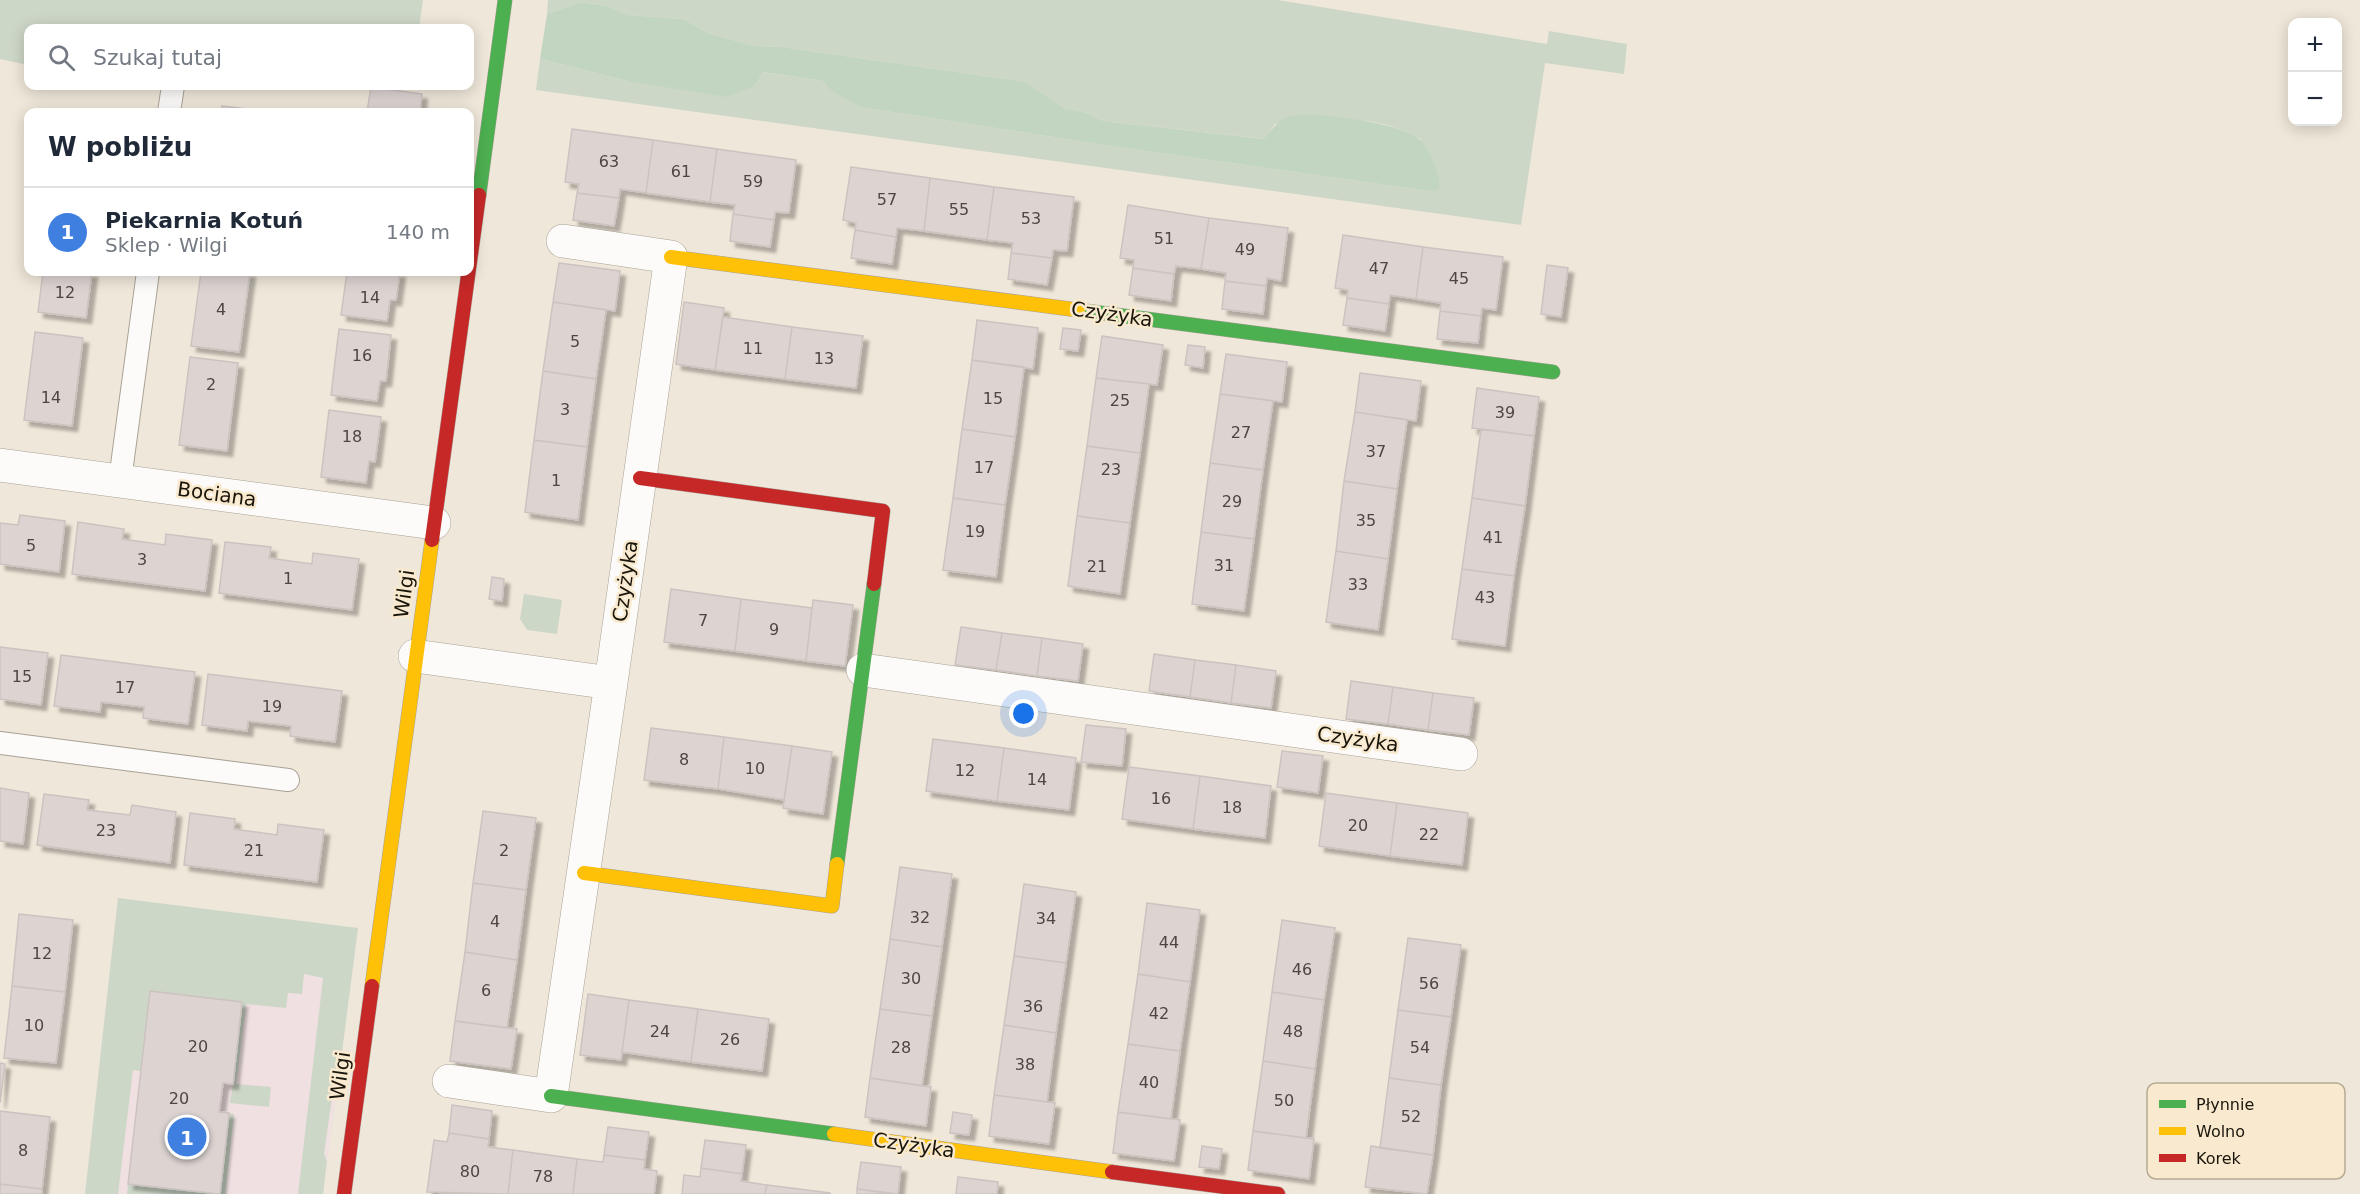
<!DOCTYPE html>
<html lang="pl">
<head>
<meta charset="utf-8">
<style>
	:root { --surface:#fff; --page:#f6f6f7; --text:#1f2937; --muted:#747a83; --line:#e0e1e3; --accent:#0b8043 }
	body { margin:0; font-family:"DejaVu Sans",sans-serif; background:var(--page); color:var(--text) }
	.controls { position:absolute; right:18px; top:18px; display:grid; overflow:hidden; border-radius:12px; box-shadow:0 3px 15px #0003 }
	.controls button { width:54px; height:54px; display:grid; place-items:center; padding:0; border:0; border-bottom:2px solid var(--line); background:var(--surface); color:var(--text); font:30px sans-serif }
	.you { position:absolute; left:1024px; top:714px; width:21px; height:21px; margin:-15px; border:4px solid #fff; border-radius:50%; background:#1a73e8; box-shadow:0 0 0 9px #1a73e833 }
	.badge { display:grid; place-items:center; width:39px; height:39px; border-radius:50%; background:var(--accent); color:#fff; font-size:20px; font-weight:700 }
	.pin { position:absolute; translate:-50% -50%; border:3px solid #fff; box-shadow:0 2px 6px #0006 }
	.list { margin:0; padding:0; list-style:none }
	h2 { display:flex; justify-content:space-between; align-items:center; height:78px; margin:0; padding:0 24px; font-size:26px }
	h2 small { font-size:20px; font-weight:400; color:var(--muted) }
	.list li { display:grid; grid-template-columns:39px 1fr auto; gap:18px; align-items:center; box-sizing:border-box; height:90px; padding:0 24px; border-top:2px solid var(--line) }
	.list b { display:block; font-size:22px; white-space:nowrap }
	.list p { margin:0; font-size:20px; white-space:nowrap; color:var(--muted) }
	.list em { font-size:20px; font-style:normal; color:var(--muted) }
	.icon { flex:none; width:33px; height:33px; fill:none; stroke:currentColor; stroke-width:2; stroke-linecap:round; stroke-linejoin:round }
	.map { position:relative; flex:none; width:2360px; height:1194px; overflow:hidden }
	.search { position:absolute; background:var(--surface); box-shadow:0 3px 15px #0003; left:24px; top:24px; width:450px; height:66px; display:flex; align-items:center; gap:15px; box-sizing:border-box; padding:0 21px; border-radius:12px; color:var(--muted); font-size:22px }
	.panel { position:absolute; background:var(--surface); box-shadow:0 3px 15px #0003; left:24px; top:108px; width:450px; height:168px; border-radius:12px }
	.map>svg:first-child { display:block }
	.commercial { fill:#f0e0e1 }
	.green { fill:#cdd7c8 }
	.forest { fill:#c2d5c1 }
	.building { fill:#ddd4d2; stroke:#ccc3c0; stroke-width:1.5; filter:url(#shadow) }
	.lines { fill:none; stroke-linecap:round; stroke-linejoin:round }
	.lane-casing { stroke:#a8a296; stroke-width:24 }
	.street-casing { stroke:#a8a296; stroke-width:34 }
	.fast-casing { stroke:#a8a296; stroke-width:15 }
	.slow-casing { stroke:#a8a296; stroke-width:15 }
	.jam-casing { stroke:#a8a296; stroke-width:15 }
	.lane { stroke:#fdfbf9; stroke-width:22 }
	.street { stroke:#fdfbf9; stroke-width:33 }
	.fast { stroke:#4caf50; stroke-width:14 }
	.slow { stroke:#ffc107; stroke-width:14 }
	.jam { stroke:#c62828; stroke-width:14 }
	.labels { text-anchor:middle; stroke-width:5; stroke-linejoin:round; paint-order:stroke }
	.number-label { font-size:16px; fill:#4d473f }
	.street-label { font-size:20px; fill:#1a150b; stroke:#f9eacf }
	.key { fill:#f9eacf; stroke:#b6aa94; stroke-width:1.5 }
	.key-label { font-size:16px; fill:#1a150b }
</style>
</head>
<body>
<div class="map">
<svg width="2360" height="1194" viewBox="0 0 2360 1194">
	<defs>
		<filter id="shadow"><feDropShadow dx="5.5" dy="5.5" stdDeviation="1.5" flood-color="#0004"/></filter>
	</defs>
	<rect width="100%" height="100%" fill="#efe7d9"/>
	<path class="commercial" d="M118,898L358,928L323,1194H85Z"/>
	<path class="green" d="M0,0H423L419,28H28V65L0,59Z
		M548,0H1278L1547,44L1549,31L1627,44L1624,74L1545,63L1521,225L536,90L540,59L627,81L754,86L762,72L823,81L833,91L860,107L1117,147L1436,192L1420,139C1374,112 1326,118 1275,124L1265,139L1103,121L1087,113L1064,108L1026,82L782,47L754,46L708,33L684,19L627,15L608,6L581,2L547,14Z
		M524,594L562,600L557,634L527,630L520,619Z
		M118,898L358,928L337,1091L332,1098L324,1154L327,1161L323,1194H298L323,978L304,974L302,994L288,993L286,1008L246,1004L236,1084L271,1087L269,1107L230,1103L233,1084L133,1070L118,1194H85Z
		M229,1113L234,1114L225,1194H127L128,1184L220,1194Z"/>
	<path class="forest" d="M581,2L608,6L627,15L684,19L708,33L754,46L782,47L1026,82L1064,108L1087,113L1103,121L1264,139C1272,130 1279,118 1291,116C1316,111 1403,123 1420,140C1432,152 1437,170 1440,186L1436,192L1117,147L860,107L832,91L823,81L763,72L754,86L727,97L627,81L540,59L547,14Z"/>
	<path class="building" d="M371,87L422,94L420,112H367Z
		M222,106L271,112H221Z
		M572,129L653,140L646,193L620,189L619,198L577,193L579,184L565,182Z
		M653,140L717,149L710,202L646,193Z
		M717,149L796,160L789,213L775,212L774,220L733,214L735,205L710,202Z
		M851,167L930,178L924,231L897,228L896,237L855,230L856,223L843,220Z
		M930,178L994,187L987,240L924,231Z
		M994,187L1074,197L1067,251L1053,250L1052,258L1011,253L1013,243L987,240Z
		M577,193L619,198L614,226L573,220Z
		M1128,205L1209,218L1201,269L1176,266L1174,274L1133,268L1134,260L1120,258Z
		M733,214L774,220L770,247L730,241Z
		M1209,218L1288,228L1281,281L1267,278L1266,286L1225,281L1226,273L1201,269Z
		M855,230L896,237L892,264L851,258Z
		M1343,235L1423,247L1416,299L1390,295L1389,304L1347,298L1348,290L1335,288Z
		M1423,247L1503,257L1496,310L1482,308L1481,316L1440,311L1441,303L1416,299Z
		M1011,253L1052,258L1047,285L1008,279Z
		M559,263L620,271L615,311L553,302Z
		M1547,265L1568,268L1561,317L1541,314Z
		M1133,268L1174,274L1171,301L1129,295Z
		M43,272H92L86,318L38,312Z
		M201,272H250L239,352L191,346Z
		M347,272H400L396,300H390L387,321L341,315Z
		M1225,281L1266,286L1263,314L1222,309Z
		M1347,298L1389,304L1385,331L1343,325Z
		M553,302L606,310L596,379L543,371Z
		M684,302L724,308L715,370L676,364Z
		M1440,311L1481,316L1478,343L1437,339Z
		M723,317L792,327L785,379L715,370Z
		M977,320L1038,328L1033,369L972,360Z
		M792,327L863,336L856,388L785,379Z
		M1063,328L1081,330L1078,351L1060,349Z
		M339,329L391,335L386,381H380L377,401L331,395Z
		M35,332L83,338L72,426L24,420Z
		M1102,336L1163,345L1157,385L1096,378Z
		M1188,345L1205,347L1203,368L1185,365Z
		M1226,354L1287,362L1282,402L1220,394Z
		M190,357L238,363L227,451L179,445Z
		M972,360L1024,367L1015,437L962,429Z
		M543,371L596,379L587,447L534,440Z
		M1360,373L1421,381L1416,421L1355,412Z
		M1096,378L1149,384L1140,453L1087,446Z
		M1477,388L1539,397L1534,436L1472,428Z
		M1220,394L1273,401L1263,470L1210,463Z
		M329,410L381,417L375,462L369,461L366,483L321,477Z
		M1355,412L1407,420L1397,489L1344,481Z
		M962,429L1015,437L1005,505L953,498Z
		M1481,429L1534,436L1525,506L1472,498Z
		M534,440L587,447L578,520L525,512Z
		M1087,446L1140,453L1130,523L1077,516Z
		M1210,463L1263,470L1254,539L1201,532Z
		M1344,481L1397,489L1388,559L1336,551Z
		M953,498L1005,505L996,577L943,570Z
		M1472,498L1525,506L1514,576L1462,569Z
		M20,515L65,521L59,572L0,564V523L18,525Z
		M1077,516L1130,523L1120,594L1068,586Z
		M78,522L124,529L122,539L165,545L166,534L212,540L205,591L72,574Z
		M1201,532L1254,539L1244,611L1192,604Z
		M225,542L271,547L269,558L312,564L313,553L359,559L352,610L219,593Z
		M1336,551L1388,559L1378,630L1326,622Z
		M1462,569L1514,576L1505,646L1452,639Z
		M492,577L504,579L502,601L489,599Z
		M671,589L741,599L735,651L664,642Z
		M741,599L812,608L806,661L735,651Z
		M813,600L853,605L845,666L806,661Z
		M961,627L1002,633L996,670L955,665Z
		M1002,633L1042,638L1037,676L996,670Z
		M1042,638L1083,644L1078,681L1037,676Z
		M0,647L48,653L41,705L0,699Z
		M1154,654L1195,660L1190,697L1149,691Z
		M61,655L195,672L188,724L143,718L144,707L101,702L100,712L54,706Z
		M1195,660L1236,665L1231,703L1190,697Z
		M1236,665L1276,671L1271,708L1231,703Z
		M208,674L342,691L335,742L290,736L291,726L248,721L247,731L202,725Z
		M1351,681L1393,687L1388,724L1346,719Z
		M1393,687L1433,693L1428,730L1388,724Z
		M1433,693L1474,698L1469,735L1428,730Z
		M1086,725L1126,729L1122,766L1081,762Z
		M651,728L724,737L718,789L644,780Z
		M724,737L792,746L784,800L718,789Z
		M933,739L1004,748L997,801L926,791Z
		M792,746L832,752L823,814L783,808Z
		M1004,748L1076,758L1069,810L997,801Z
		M1282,751L1323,756L1318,793L1277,787Z
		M1129,767L1200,776L1193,829L1122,819Z
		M1200,776L1271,786L1265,838L1193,829Z
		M0,788L29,793L23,844L0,841Z
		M1326,793L1397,803L1390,856L1319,846Z
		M44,794L89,800L87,810L130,815L132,805L176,812L170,863L37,845Z
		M1397,803L1468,813L1462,865L1390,856Z
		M483,811L536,818L526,890L473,883Z
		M190,813L235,819L234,829L277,835L278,824L324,830L317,882L184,865Z
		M900,867L952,874L942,947L890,939Z
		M473,883L526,890L517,960L465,952Z
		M1024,884L1076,892L1066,963L1014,956Z
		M1147,903L1200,910L1190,982L1138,974Z
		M19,914L73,920L65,992L12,986Z
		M1282,920L1335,928L1324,1000L1272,992Z
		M1408,938L1461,945L1451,1017L1398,1010Z
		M890,939L942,947L932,1016L880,1009Z
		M465,952L517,960L507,1028L455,1021Z
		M1014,956L1066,963L1056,1033L1004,1025Z
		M1138,974L1190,982L1180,1051L1128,1044Z
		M12,986L65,992L56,1063L4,1058Z
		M150,991L242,1002L233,1084L223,1083L219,1112L229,1113L220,1194L128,1184Z
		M1272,992L1324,1000L1315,1069L1263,1061Z
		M588,994L629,1000L621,1060L580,1055Z
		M629,1000L698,1009L691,1062L622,1052Z
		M698,1009L769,1019L762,1071L691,1062Z
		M880,1009L932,1016L922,1086L870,1078Z
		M1398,1010L1451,1017L1441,1085L1389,1078Z
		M455,1021L517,1029L511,1069L450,1061Z
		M1004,1025L1056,1033L1047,1102L994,1095Z
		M1128,1044L1180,1051L1171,1119L1118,1112Z
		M1263,1061L1315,1069L1306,1138L1253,1131Z
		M0,1063L5,1064L0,1103Z
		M870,1078L931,1087L926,1126L865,1117Z
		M1389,1078L1441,1085L1433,1155L1380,1148Z
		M994,1095L1055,1103L1049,1144L989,1136Z
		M452,1105L492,1111L489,1139L449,1133Z
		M0,1111L50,1117L42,1189L0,1184Z
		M953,1112L972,1115L969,1135L950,1133Z
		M1118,1112L1180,1120L1174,1161L1113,1153Z
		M608,1127L649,1132L645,1160L604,1155Z
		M1253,1131L1314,1139L1309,1179L1248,1170Z
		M449,1133L489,1139L488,1147L513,1150L508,1194L427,1192L434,1140L447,1142Z
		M705,1140L746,1145L742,1174L701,1168Z
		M1202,1146L1222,1149L1219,1169L1199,1167Z
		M1371,1146L1433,1155L1427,1194L1365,1187Z
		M513,1150L577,1159L573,1194H508Z
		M604,1155L645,1160L644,1169L657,1171L654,1194H573L577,1159L603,1162Z
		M861,1162L901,1167L898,1194L857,1189Z
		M701,1168L742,1174L741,1181L767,1185L765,1194H682L684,1175L700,1177Z
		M958,1177L998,1182L997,1194H956Z
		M0,1184L42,1189V1194H0Z
		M767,1185L830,1193V1194H765Z
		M857,1189L893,1194H857Z"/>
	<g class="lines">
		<defs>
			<path id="lane" d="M169,112L173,86
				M120,480L148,272
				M0,743L288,780"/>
			<path id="street" d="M0,465L434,523
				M415,656L611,683L671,257L563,241
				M863,670L1461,754
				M449,1081L551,1096L611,683"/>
			<path id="fast" d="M479,195L505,0
				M1078,310L1553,372
				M837,864L874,584
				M551,1096L834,1134"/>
			<path id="slow" d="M671,257L1078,310
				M584,873L832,906L837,864
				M372,986L432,540
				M834,1134L1112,1172"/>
			<path id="jam" d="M640,478L883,511L874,584
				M432,540L479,195
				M1112,1172L1278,1194
				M344,1194L372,986"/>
		</defs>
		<use href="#lane" class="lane-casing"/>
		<use href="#street" class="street-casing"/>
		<use href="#fast" class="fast-casing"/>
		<use href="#slow" class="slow-casing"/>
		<use href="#jam" class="jam-casing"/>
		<use href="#lane" class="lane"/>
		<use href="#street" class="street"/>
		<use href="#fast" class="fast"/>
		<use href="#slow" class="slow"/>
		<use href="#jam" class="jam"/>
	</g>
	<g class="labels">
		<g class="number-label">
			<text x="609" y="167">63</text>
			<text x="681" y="177">61</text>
			<text x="753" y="187">59</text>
			<text x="887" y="205">57</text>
			<text x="959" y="215">55</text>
			<text x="1031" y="224">53</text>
			<text x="1164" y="244">51</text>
			<text x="1245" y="255">49</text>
			<text x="1379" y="274">47</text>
			<text x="1459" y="284">45</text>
			<text x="65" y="298">12</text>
			<text x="370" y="303">14</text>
			<text x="221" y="315">4</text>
			<text x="575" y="347">5</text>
			<text x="753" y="354">11</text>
			<text x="362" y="361">16</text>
			<text x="824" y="364">13</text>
			<text x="211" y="390">2</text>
			<text x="51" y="403">14</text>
			<text x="993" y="404">15</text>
			<text x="1120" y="406">25</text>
			<text x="565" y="415">3</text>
			<text x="1505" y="418">39</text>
			<text x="1241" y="438">27</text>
			<text x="352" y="442">18</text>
			<text x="1376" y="457">37</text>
			<text x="984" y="473">17</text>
			<text x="1111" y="475">23</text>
			<text x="556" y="486">1</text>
			<text x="1232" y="507">29</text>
			<text x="1366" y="526">35</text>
			<text x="975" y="537">19</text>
			<text x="1493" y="543">41</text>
			<text x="31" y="551">5</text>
			<text x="142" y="565">3</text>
			<text x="1224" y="571">31</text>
			<text x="1097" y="572">21</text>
			<text x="288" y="584">1</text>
			<text x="1358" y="590">33</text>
			<text x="1485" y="603">43</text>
			<text x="703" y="626">7</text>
			<text x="774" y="635">9</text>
			<text x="22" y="682">15</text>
			<text x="125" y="693">17</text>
			<text x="272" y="712">19</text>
			<text x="684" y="765">8</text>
			<text x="755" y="774">10</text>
			<text x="965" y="776">12</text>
			<text x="1037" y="785">14</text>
			<text x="1161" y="804">16</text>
			<text x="1232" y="813">18</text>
			<text x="1358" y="831">20</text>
			<text x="106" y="836">23</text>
			<text x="1429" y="840">22</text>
			<text x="254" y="856">21</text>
			<text x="504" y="856">2</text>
			<text x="920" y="923">32</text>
			<text x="1046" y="924">34</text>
			<text x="495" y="927">4</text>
			<text x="1169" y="948">44</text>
			<text x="42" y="959">12</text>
			<text x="1302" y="975">46</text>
			<text x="911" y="984">30</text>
			<text x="1429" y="989">56</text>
			<text x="486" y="996">6</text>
			<text x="1033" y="1012">36</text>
			<text x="1159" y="1019">42</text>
			<text x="34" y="1031">10</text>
			<text x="660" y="1037">24</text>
			<text x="1293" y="1037">48</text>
			<text x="730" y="1045">26</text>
			<text x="198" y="1052">20</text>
			<text x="901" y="1053">28</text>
			<text x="1420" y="1053">54</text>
			<text x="1025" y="1070">38</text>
			<text x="1149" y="1088">40</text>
			<text x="179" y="1104">20</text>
			<text x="1284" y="1106">50</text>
			<text x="1411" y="1122">52</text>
			<text x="23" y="1156">8</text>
			<text x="470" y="1177">80</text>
			<text x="543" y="1182">78</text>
		</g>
		<g class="street-label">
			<text transform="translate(1112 314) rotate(8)" y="7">Czyżyka</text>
			<text transform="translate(217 494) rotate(8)" y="7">Bociana</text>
			<text transform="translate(625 581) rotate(-82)" y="7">Czyżyka</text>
			<text transform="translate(404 594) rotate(-82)" y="7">Wilgi</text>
			<text transform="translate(1358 739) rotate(8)" y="7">Czyżyka</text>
			<text transform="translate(340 1076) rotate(-82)" y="7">Wilgi</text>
			<text transform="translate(914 1145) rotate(8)" y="7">Czyżyka</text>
		</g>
	</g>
	<rect x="2147" y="1083" width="198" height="96" rx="9" class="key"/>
	<rect x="2159" y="1100" width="27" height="8" fill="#4caf50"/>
	<rect x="2159" y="1127" width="27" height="8" fill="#ffc107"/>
	<rect x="2159" y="1154" width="27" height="8" fill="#c62828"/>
	<g class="key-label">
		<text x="2196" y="1110">Płynnie</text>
		<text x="2196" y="1137">Wolno</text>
		<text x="2196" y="1164">Korek</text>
	</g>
</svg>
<div class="controls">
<button>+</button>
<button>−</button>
</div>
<div class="you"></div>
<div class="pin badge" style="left:187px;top:1137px;background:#3f7fe0">1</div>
<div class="search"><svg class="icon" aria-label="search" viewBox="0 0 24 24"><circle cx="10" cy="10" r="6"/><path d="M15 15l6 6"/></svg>Szukaj tutaj</div>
<section class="panel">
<h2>W pobliżu<small></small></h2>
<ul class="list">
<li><span class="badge" style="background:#3f7fe0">1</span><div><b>Piekarnia Kotuń</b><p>Sklep · Wilgi</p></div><em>140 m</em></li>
</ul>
</section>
</div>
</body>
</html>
